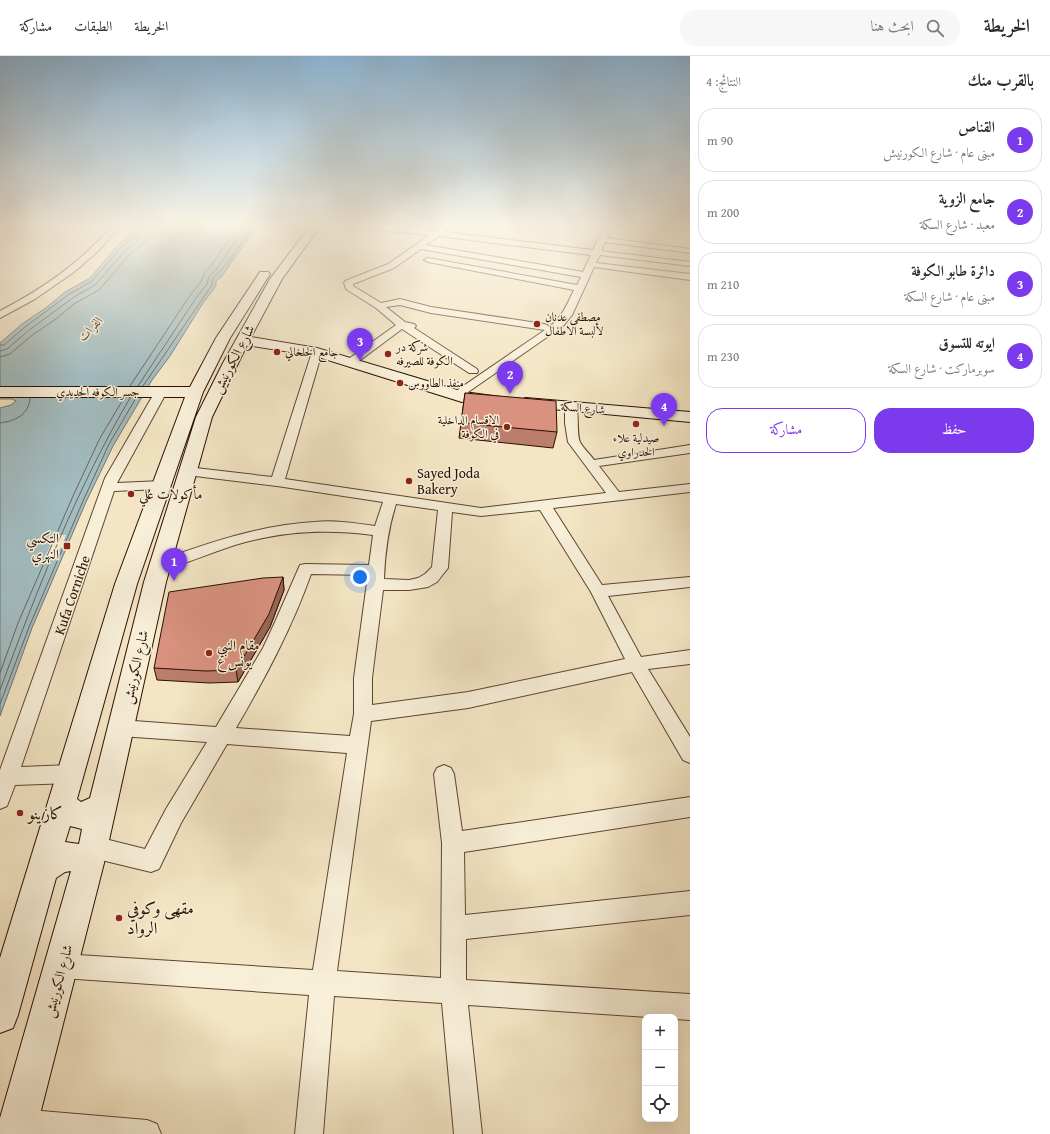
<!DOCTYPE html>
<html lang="ar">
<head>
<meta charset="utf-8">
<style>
	:root { --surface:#fff; --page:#f7f7f7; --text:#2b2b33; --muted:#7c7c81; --line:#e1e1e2; --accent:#7c3aed }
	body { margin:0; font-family:"Gentium Book Plus",Amiri,serif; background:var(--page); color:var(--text); direction:rtl }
	.controls { position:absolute; right:12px; bottom:12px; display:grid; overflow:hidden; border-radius:8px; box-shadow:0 4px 16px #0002 }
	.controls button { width:36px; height:36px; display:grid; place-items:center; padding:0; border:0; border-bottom:1px solid var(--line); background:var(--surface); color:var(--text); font:20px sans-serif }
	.you { position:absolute; left:360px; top:521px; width:14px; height:14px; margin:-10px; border:3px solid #fff; border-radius:50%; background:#1a73e8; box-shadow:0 0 0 6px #1a73e833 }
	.badge { display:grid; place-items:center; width:26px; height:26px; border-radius:50%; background:var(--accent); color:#fff; font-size:13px; font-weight:700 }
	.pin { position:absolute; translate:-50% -33px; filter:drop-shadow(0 1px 2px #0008) }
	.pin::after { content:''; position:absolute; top:21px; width:14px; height:12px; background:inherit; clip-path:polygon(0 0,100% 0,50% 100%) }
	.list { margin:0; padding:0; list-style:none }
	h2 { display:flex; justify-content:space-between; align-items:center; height:52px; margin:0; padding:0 16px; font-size:17px }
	h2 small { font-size:13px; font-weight:400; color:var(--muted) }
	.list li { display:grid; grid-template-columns:26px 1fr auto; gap:12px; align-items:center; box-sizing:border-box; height:64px; margin:0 8px 8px; padding:0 8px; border:1px solid var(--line); border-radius:16px }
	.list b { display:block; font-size:15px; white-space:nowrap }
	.list p { margin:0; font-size:13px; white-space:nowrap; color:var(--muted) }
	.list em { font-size:13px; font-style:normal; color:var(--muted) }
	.actions { display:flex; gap:8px; padding:12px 16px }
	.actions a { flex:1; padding:9px 0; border:1px solid var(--accent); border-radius:16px; text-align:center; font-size:14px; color:var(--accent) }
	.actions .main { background:var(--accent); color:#fff }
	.icon { flex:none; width:22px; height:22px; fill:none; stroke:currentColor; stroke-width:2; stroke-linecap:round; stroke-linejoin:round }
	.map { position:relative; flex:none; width:690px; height:1078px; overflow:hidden; direction:ltr }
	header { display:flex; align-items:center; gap:24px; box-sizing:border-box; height:56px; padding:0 20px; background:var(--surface); border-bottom:1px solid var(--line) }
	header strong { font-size:19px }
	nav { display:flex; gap:22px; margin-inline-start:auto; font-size:14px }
	.search { width:280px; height:36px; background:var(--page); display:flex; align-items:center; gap:10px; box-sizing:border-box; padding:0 14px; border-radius:16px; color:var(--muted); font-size:15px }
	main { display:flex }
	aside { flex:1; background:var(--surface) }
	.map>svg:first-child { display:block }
	.water { fill:#a2bcc0; stroke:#727773 }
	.pier { fill:#f4e6c5 }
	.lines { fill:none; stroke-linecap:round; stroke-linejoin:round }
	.shore { stroke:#666660; stroke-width:1 }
	.street-casing { stroke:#5d4531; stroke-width:2 }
	.secondary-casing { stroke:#2b0f00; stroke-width:2 }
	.street { fill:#f8efd9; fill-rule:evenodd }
	.secondary { fill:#f8efd9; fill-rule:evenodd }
	.wall { fill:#bb7e6d; stroke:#2b0f00 }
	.shaded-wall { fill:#986659; stroke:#2b0f00 }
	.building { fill:#d9927f; stroke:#2b0f00 }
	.poi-dot { fill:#8f2418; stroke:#f8efd9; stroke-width:1.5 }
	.labels { text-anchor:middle; stroke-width:3; stroke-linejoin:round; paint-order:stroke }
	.far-poi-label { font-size:12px; fill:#2b0f00; stroke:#f8efd9; text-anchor:start }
	.far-street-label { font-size:12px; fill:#2b0f00; stroke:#f8efd9 }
	.far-water-label { font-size:13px; font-style:italic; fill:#5b544d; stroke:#f8efd9 }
	.street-label { font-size:14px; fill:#2b0f00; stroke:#f8efd9 }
	.poi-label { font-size:14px; fill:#2b0f00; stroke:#f8efd9; text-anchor:start }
	.near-poi-label { font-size:17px; fill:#2b0f00; stroke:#f8efd9; text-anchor:start }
</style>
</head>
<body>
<header>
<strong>الخريطة</strong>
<div class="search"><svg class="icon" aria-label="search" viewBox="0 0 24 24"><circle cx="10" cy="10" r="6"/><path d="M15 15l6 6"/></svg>ابحث هنا</div>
<nav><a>الخريطة</a><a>الطبقات</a><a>مشاركة</a></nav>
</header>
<main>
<aside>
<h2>بالقرب منك<small>النتائج: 4</small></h2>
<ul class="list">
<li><span class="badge">1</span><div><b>القناص</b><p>مبنى عام · شارع الكورنيش</p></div><em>90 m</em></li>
<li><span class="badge">2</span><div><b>جامع الزوية</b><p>معبد · شارع السكة</p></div><em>200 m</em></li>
<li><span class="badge">3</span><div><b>دائرة طابو الكوفة</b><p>مبنى عام · شارع السكة</p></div><em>210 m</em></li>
<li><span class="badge">4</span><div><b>ايوته للتسوق</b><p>سوبرماركت · شارع السكة</p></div><em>230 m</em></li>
</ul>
<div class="actions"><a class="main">حفظ</a><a>مشاركة</a></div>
</aside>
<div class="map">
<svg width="690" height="1078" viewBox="0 0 690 1078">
	<rect width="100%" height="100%" fill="#f4e6c5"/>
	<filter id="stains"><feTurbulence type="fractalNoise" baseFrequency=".005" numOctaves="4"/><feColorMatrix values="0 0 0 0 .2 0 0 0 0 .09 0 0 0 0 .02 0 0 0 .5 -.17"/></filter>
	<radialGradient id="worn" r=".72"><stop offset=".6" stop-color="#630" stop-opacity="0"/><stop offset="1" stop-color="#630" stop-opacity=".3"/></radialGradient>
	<path class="water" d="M142,169H258L222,220L216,225V230L203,247L170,300L152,324L113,390L86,446L32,572L0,660V352L11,349L16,345L12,343H0V287L22,268L47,251L65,236L90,222L118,189L131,177Z"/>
	<path class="pier" d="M55,479H66L62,489H69L67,492H60L57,501H45Z"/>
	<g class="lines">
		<path class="shore" d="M0,289H4L25,271L68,239L92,225L121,191L143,174L144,169
			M0,295L7,293L28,275L74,241L95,229L125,195L146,177L149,169
			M0,301L10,298L31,280L56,263L74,248L99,234L129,199L151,181L154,176L155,169
			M130,330L191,238L201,226L205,216L211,210L239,169
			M138,330L196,242L207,228L209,220L216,214L246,169
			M143,330L212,229L213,222C230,208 241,187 253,169
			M0,367C15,365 29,359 30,342
			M0,617L18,567L73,440L100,382L124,342
			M0,634C37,534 76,434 130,342
			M0,648L29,571L83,445L109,388L136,342"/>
		<defs>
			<path id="street" d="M113,169H121L98,195L74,216L35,243L0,262V255C44,232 80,207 113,169Z
				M346,169H374L436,175L445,169H454L444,176L593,194L605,169H613L607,182L690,193V197L605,186L601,195L690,206V210L600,199L596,207L690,218V224L594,211L572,259L563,270L461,341H453L451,339L453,337L545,274L431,257L400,249L386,251L405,266L414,268L416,270L414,272L477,313L478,315L477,317H469L402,273L355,308H347L346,306L347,304L396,269L376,252L346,233L344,227L345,225L388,208L430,179L350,171ZM439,180L591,199L583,216L426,189ZM421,193L581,221L577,229L428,202L424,204L428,206L574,234C567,248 562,262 549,271L547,269L544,268L431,251L400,243L381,247L353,230V228L394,212Z
				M616,169L690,171V175L620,171Z
				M317,293L322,296L285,423L481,452L606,437L568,386L565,367V351L567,349H575C580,357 576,376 580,386C583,392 590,398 594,404L690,389V397L599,410L619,436L690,428V436L553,452L602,529L690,521V531L608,540L641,601L690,594V608L648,613L690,681V707L683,704L632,616L468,652L371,665L337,915L441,922L442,787L434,718L437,712L444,709L451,712L454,718L462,775L690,741V761L464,796L465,859L690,835V859L466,883V924L690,938V964L675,963V961H648L468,949L482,1078H454L442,947L334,940L323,1078H295L309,939L62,922L53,919L50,910L53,901L62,898L313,914L347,697L227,688L181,767L159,813L151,816L93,802L85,798L82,791L85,784L93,780L145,793L166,753L207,686L120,680L113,678L110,672L113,666L120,664L216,671L263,592L275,566L300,509L305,508L369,509L373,479C325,473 282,475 235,489C210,497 185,508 160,515L155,514L152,510L155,506C206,488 259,469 314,466C335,464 355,467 375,470L383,446L277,430L187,419L182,418L180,415L182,412L187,411L272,421L312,296ZM396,448L438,454L432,511L425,518L418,522L409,524L384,523C385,497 388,473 396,448ZM540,454L591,536L625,603L468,636L372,649V622L383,534H409L428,531L437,526L448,512L452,456L481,460ZM311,518L368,519L354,622V658L350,680L236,672C265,622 292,572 311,518Z
				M158,338L162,339L164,341L117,427L162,425L167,426L169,429L167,432L162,433L114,435L21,711L70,709L77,712L80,718L77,724L70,727L15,729L7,750L0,753V714L105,422L152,341L154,339Z
				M18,1053L147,1064L157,1068L161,1078H10L8,1077L4,1067L8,1057Z"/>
			<path id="secondary" d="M311,169H321L282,223L251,281L317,292L464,336L500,341L502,344L500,347L494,349L462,346L315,300L247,289L212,361L166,526L104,807L35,1078H0V1062L71,815L65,816L56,822L18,959L13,972L0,977V902L115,528L185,341H0V331H190L216,282L260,216H268L270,218L230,282L203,336L137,528L77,743L81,746L90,742L144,526L196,361L223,307L270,223ZM70,770L82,773L79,788L65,786Z
				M526,342L690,356V366L520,350L518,347L520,344Z"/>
		</defs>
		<use href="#street" class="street-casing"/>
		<use href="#secondary" class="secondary-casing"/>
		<use href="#street" class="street"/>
		<use href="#secondary" class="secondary"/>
	</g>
	<path class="wall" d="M465,337L557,376L553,392L459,382Z
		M283,521L284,534L270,571L238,626L209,627L157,624L154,612Z"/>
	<path class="shaded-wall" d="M283,521L284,534L270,571L238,626L236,614Z"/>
	<path class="building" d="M465,337L556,345L557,376L461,367Z
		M283,521L269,558L236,614L206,615L154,612L169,536L263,522Z"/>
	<linearGradient id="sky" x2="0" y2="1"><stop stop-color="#8cb7d8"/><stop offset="0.53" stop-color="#faf4e5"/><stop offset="1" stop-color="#faf4e5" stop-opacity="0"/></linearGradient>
	<rect width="690" height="320" fill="url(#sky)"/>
	<g class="poi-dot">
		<circle cx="537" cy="268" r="4"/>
		<circle cx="277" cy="296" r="4"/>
		<circle cx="388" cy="298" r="4"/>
		<circle cx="400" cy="327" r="4"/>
		<circle cx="636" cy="368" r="4"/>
		<circle cx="507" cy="371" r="4"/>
		<circle cx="409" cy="425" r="4"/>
		<circle cx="131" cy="438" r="4"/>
		<rect x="63" y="486" width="8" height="8" rx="2"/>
		<circle cx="209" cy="597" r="4"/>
		<circle cx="20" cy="757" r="4"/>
		<circle cx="119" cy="862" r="4"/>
	</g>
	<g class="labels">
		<g class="far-poi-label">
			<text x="545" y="265">مصطفى عدنان<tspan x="545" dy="14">لألبسة الاطفال</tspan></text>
			<text x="396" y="295">شركة در<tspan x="396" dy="14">الكوفة للصيرفه</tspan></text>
			<text x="285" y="300">جامع الخلخالي</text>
			<text x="408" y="331">منفذ الطاووس</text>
			<text x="499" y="368" text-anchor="end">الاقسام الداخلية<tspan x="499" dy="14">في الكوفة</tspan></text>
			<text x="636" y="386" text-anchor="middle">صيدلية علاء<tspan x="636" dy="14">الحدراوي</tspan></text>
		</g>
		<g class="far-street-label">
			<text x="98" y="340">جسر الکوفه الحديدي</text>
			<text transform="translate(583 352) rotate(5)" y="4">شارع السكة</text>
		</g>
		<g class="far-water-label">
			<text transform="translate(90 272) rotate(-46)" y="5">الفرات</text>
		</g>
		<g class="street-label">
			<text transform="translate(233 303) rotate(-62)" y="5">شارع الكورنيش</text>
			<text transform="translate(72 539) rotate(-71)" y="5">Kufa Corniche</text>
			<text transform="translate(135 611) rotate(-77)" y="5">شارع الكورنيش</text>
			<text transform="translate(58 925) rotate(-75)" y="5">شارع الكورنيش</text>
		</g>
		<g class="poi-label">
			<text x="417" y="422">Sayed Joda<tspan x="417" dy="16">Bakery</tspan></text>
			<text x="139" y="443">مأكولات علي</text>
			<text x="59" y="487" text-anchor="end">التكسي<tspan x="59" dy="16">النهري</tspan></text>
			<text x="217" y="594">مقام النبي<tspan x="217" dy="16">يونس ع</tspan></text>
		</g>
		<g class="near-poi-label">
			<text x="28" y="763">كازينو</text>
			<text x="127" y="858">مقهى وكوفي<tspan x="127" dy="20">الرواد</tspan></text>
		</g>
	</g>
	<rect width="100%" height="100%" filter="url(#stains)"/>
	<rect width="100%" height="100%" fill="url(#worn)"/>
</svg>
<div class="controls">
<button>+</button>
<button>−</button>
<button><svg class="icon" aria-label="locate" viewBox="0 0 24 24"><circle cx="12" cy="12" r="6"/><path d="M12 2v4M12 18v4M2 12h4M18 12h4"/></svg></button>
</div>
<div class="you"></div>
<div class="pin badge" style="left:174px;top:525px">1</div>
<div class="pin badge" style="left:510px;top:338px">2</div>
<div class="pin badge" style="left:360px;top:305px">3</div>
<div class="pin badge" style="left:664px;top:370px">4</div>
</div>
</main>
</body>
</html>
